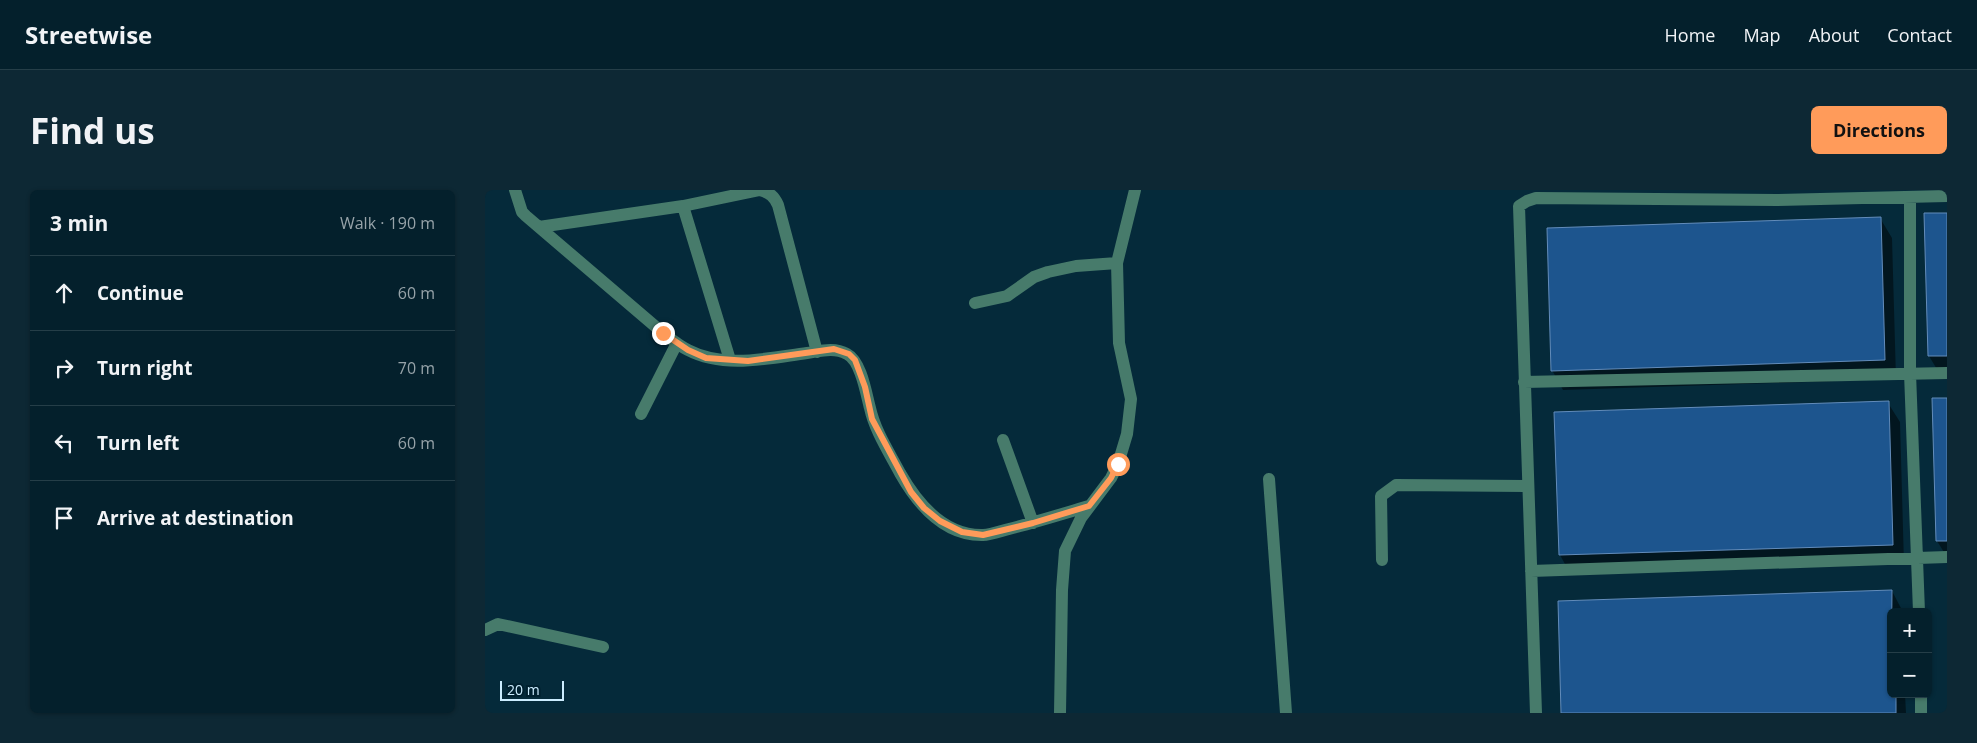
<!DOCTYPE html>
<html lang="en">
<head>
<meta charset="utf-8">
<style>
	:root { --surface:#04202c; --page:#0d2834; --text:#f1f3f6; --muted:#97a3a9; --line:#253e48; --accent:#ff9b5a }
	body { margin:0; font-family:"Open Sans",sans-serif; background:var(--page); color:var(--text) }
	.controls { position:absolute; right:15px; bottom:15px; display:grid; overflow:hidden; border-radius:8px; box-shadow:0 1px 4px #0004 }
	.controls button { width:45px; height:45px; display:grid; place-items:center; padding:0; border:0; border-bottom:1px solid var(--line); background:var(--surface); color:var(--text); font:25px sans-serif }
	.scale { position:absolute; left:15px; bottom:12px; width:64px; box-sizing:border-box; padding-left:5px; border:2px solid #ccecfe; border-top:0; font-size:14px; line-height:18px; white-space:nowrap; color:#ccecfe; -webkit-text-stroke:4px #00202f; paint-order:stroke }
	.stop { position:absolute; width:15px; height:15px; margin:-11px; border:4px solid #ff9b5a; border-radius:50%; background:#fff }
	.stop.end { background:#ff9b5a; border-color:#fff; box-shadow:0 1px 5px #0008 }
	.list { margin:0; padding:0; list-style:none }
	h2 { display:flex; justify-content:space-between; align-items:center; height:65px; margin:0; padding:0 20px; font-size:21px }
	h2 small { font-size:16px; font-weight:400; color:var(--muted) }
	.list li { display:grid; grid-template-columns:32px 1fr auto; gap:15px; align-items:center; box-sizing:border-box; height:75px; padding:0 20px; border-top:1px solid var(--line) }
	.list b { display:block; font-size:19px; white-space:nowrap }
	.list em { font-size:16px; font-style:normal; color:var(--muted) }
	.icon { flex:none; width:28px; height:28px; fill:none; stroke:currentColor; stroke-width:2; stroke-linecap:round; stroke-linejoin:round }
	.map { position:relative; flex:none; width:1462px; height:523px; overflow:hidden; border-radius:8px }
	header { display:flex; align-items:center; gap:30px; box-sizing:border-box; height:70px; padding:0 25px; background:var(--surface); border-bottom:1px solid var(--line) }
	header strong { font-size:24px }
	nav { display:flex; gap:28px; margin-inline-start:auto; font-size:18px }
	.intro { display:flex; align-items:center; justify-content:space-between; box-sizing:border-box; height:120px; padding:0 30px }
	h1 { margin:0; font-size:35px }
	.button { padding:12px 22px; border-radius:8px; background:var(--accent); color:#111; font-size:18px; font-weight:700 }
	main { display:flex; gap:30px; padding:0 30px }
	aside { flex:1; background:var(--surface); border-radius:8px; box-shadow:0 1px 4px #0004 }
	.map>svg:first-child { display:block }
	.shadow { fill:#0007 }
	.building { fill:#1d558e; stroke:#638cba }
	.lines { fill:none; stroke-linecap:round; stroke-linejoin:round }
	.minor { stroke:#477b6b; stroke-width:12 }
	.route { stroke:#ff9b5a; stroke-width:6 }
</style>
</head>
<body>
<header>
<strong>Streetwise</strong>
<nav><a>Home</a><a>Map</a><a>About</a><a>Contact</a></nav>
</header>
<div class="intro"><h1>Find us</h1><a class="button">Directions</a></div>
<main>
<aside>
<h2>3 min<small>Walk · 190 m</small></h2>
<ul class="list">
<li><svg class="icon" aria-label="ahead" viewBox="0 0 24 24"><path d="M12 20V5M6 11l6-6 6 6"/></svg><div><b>Continue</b></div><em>60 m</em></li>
<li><svg class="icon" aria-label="right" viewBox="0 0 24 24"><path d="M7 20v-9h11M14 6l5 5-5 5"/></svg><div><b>Turn right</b></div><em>70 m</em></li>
<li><svg class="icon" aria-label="left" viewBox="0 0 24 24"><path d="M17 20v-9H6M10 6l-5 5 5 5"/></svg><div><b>Turn left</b></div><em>60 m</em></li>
<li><svg class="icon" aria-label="arrive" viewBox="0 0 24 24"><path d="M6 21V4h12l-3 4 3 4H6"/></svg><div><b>Arrive at destination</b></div></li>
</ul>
</aside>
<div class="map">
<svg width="1462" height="523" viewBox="0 0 1462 523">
	<rect width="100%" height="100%" fill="#052a3a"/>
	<path class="shadow" d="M1440,24H1462V185L1456,186L1444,166Z
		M1395,28L1407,48L1411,189L1078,200L1067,180Z
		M1462,209V367L1452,351Z
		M1403,213L1415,232L1419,374L1086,385L1075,365L1071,224Z
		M1407,401L1418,422H1406V504H1420L1421,523H1077Z"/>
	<path class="building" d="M1439,23H1462V166H1443Z
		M1396,27L1400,170L1066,181L1062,38Z
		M1447,208H1462V351H1451Z
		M1404,211L1408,355L1074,365L1069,222Z
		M1407,400L1406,504H1411V523H1076L1073,411Z"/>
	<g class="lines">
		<path class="minor" d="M30,0L37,22L41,26L178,143C186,149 194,156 203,160C239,179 284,168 322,163C336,161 349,157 362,164C376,171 381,203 385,218C390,241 404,262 415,283C432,313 459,346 498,345C506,345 516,341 524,339C551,332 577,324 604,316
			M1425,7V183L1434,422
			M198,16L245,170
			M54,37L198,16L275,0C285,3 289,6 293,15L332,162
			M490,113L522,106L549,87L563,82L591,76L632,73
			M1039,192L1462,183
			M156,224L192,153
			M518,250L548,333
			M784,289L801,523
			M897,370L896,306L911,295L1042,296
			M1046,381L1462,367
			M0,440L13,434L118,457
			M1436,504V523
			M575,523L577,400L580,361L596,328L626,288L633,274L642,244L646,209L634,153L632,73L650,0
			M1051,523L1034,16L1042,11L1051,8L1292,10L1462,6"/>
	</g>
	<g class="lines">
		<path class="route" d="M178,143L203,160L221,168L263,171L349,159L364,164L370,170L380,197L387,229L426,302L439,318L455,331L477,342L498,345L548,333L604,316L626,288L633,274"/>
	</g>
</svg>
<div class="controls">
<button>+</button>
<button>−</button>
</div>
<div class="scale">20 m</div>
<div class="stop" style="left:633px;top:274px"></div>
<div class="stop end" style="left:178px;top:143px"></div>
</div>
</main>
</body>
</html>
